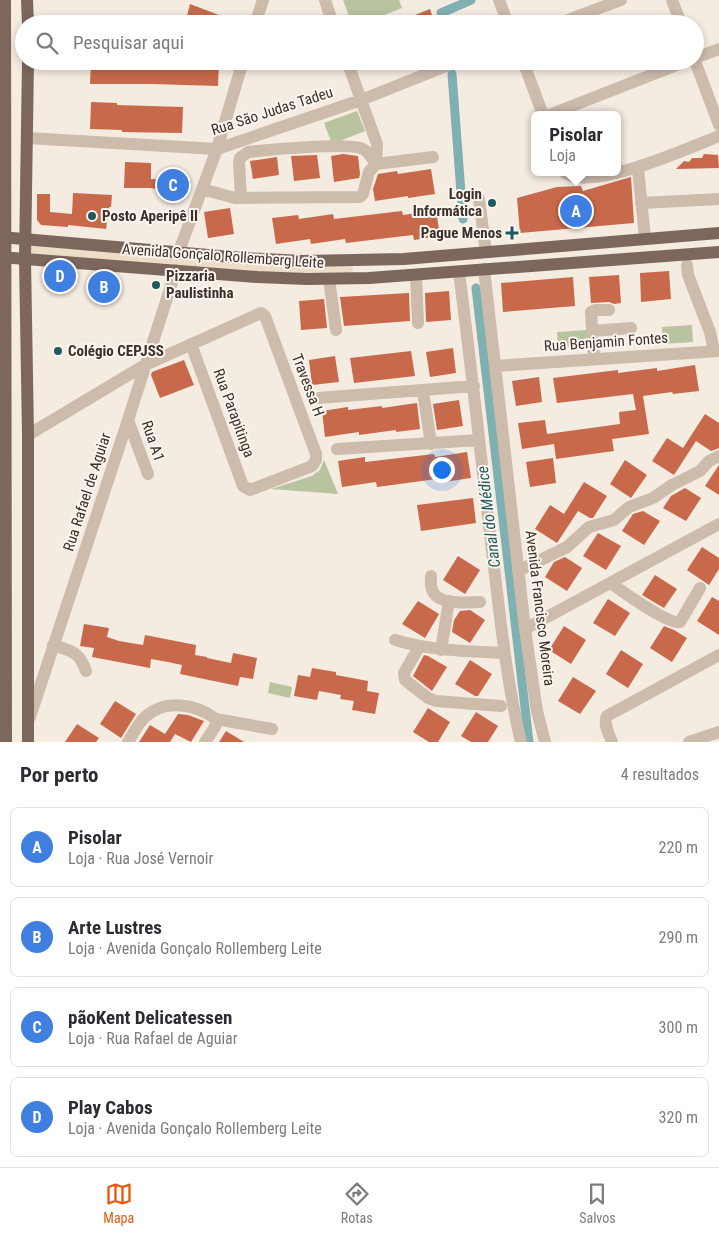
<!DOCTYPE html>
<html lang="pt">
<head>
<meta charset="utf-8">
<style>
	:root { --surface:#fff; --page:#f7f7f7; --text:#2b2b33; --muted:#7c7c81; --line:#e1e1e2; --accent:#ea580c }
	body { margin:0; font-family:"Roboto Condensed",sans-serif; background:var(--page); color:var(--text) }
	.you { position:absolute; left:441px; top:469px; width:18px; height:18px; margin:-12px; border:4px solid #fff; border-radius:50%; background:#1a73e8; box-shadow:0 0 0 8px #1a73e833 }
	.badge { display:grid; place-items:center; width:32px; height:32px; border-radius:50%; background:var(--accent); color:#fff; font-size:16px; font-weight:700 }
	.pin { position:absolute; translate:-50% -50%; border:2px solid #fff; box-shadow:0 1px 5px #0006 }
	.popup { position:absolute; left:531px; top:111px; width:90px; height:65px; box-sizing:border-box; display:grid; place-content:center; border-radius:8px; background:var(--surface); filter:drop-shadow(0 1px 4px #0005); font-size:16px; white-space:nowrap; color:var(--muted) }
	.popup b { font-size:19px; color:var(--text) }
	.popup::after { content:''; position:absolute; left:50%; top:100%; margin-left:-10px; border:10px solid transparent; border-top-color:var(--surface) }
	.list { margin:0; padding:0; list-style:none }
	h2 { display:flex; justify-content:space-between; align-items:center; height:65px; margin:0; padding:0 20px; font-size:21px }
	h2 small { font-size:16px; font-weight:400; color:var(--muted) }
	.list li { display:grid; grid-template-columns:32px 1fr auto; gap:15px; align-items:center; box-sizing:border-box; height:80px; margin:0 10px 10px; padding:0 10px; border:1px solid var(--line); border-radius:8px }
	.list b { display:block; font-size:19px; white-space:nowrap }
	.list p { margin:0; font-size:16px; white-space:nowrap; color:var(--muted) }
	.list em { font-size:16px; font-style:normal; color:var(--muted) }
	.icon { flex:none; width:28px; height:28px; fill:none; stroke:currentColor; stroke-width:2; stroke-linecap:round; stroke-linejoin:round }
	.map { position:relative; flex:none; width:719px; height:742px; overflow:hidden }
	.search { position:absolute; background:var(--surface); box-shadow:0 2px 8px #0003; left:15px; right:15px; top:15px; height:55px; display:flex; align-items:center; gap:12px; box-sizing:border-box; padding:0 18px; border-radius:28px; color:var(--muted); font-size:19px }
	.sheet { height:425px; background:var(--surface) }
	nav { display:flex; justify-content:space-around; align-items:center; box-sizing:border-box; height:70px; border-top:1px solid var(--line); background:var(--surface); font-size:14px; color:var(--muted) }
	nav a { display:grid; justify-items:center; gap:2px }
	nav .on { color:var(--accent) }
	.map>svg:first-child { display:block }
	.green { fill:#b8c4a0 }
	.plaza { fill:#ecdcc8 }
	.lines { fill:none; stroke-linecap:round; stroke-linejoin:round }
	.canal { stroke:#7fb0b2; stroke-width:9 }
	.building { fill:#c8694b }
	.minor { stroke:#cdbbac; stroke-width:12 }
	.major { stroke:#7d675c; stroke-width:12 }
	.poi-dot { fill:#1f5a5e; stroke:#fbf5ee; stroke-width:2 }
	.labels { text-anchor:middle; stroke-width:4; stroke-linejoin:round; paint-order:stroke }
	.street-label { font-size:15px; fill:#3b302b; stroke:#fbf5ee }
	.poi-label { font-size:15px; font-weight:bold; fill:#3b302b; stroke:#fbf5ee; text-anchor:start }
	.water-label { font-size:16px; font-style:italic; fill:#1f5a5e; stroke:#fbf5ee }
</style>
</head>
<body>
<div class="map">
<svg width="719" height="742" viewBox="0 0 719 742">
	<rect width="100%" height="100%" fill="#f4ebe1"/>
	<path class="green" d="M343,0H399L402,8L361,24H352Z
		M357,111L365,131L332,144L324,123Z
		M692,325L693,342L663,344L662,327Z
		M587,330L588,346L558,348L557,332Z
		M324,460L338,494L271,489L312,476L320,470Z
		M270,682L292,687L290,698L268,693Z"/>
	<path class="plaza" d="M31,245L353,266L352,273L355,275L216,270L30,253Z"/>
	<g class="lines">
		<path class="canal" d="M443,24L441,13L471,0
			M452,74L463,219
			M476,288L529,742"/>
	</g>
	<path class="building" d="M190,4L240,23V24H185Z
		M430,9L435,24H418L415,15Z
		M91,61H219L218,86L152,84H90Z
		M91,102L117,103V105L183,107L182,133L122,132V130L90,129Z
		M343,154L358,156L360,174L359,178L334,182L331,156Z
		M704,154L718,155L719,168L676,169L684,161L689,162L692,158H702Z
		M317,155L320,178L294,181L291,156Z
		M277,157L279,175L253,179L250,161Z
		M125,162L151,163V179L191,181L189,193L150,188H124Z
		M431,169L435,194L408,198V196L375,201L373,189L378,174L397,171L398,174Z
		M631,177L634,223L520,233L517,198L557,187L581,186L583,191Z
		M73,193L112,195L111,207H109L106,229L68,225V227L41,225L37,220V194H50V212L72,214Z
		M230,208L234,234L208,238L204,212Z
		M436,210L440,236L414,240L413,235L346,243L345,239L311,244L310,239L276,244L272,218L298,215L299,219L333,214L334,219L402,211L403,215Z
		M669,271L671,299L641,302L640,273Z
		M619,275L621,303L614,304L609,302L591,303L589,277Z
		M573,277L575,306L503,312L501,283Z
		M449,291L451,320L426,322L425,293Z
		M409,293L410,321L344,326L340,297Z
		M324,299L327,328L301,330L299,301Z
		M453,348L456,373L430,377L426,352Z
		M411,351L415,376L354,383L350,358Z
		M335,356L339,382L312,385L309,360Z
		M184,360L194,385L160,398L151,375L152,372Z
		M695,365L699,391L673,394L672,392L643,396L649,434L612,439L614,451L556,459L554,444L522,449L518,423L545,420L547,434L620,424L619,412L636,410L633,394L557,403L553,378L618,370V373L657,368V371Z
		M539,377L542,402L516,406L512,381Z
		M459,400L463,426L437,430L433,404Z
		M417,403L420,429L396,432V430L359,435V432L325,437L322,411L348,407V410L382,406V408Z
		M705,414L719,423V448L711,451L696,441L674,475L652,461L667,438L683,448Z
		M467,452L471,478L444,482V478L377,487L376,482L342,487L338,461L365,457V462L434,454L435,457Z
		M553,458L556,483L530,487L526,462Z
		M625,460L647,475L631,498L610,484Z
		M719,465V495L705,486Z
		M584,482L607,496L593,518H590L578,511L557,543L535,529L550,505L564,514Z
		M685,488L701,498L686,521L663,508L671,496Z
		M473,498L476,523L421,531L417,505Z
		M643,511L660,521L644,545L622,531L633,514Z
		M598,533L621,546L606,570L583,556Z
		M702,547L719,558V569L709,585L687,570Z
		M458,556L480,570L465,594L443,580Z
		M565,557L582,568L567,591L545,577L554,562Z
		M655,575L677,589L664,608L642,595Z
		M712,597L719,601V635L697,621Z
		M608,599L630,613L615,636L593,623Z
		M418,601L439,614L425,638L402,624Z
		M470,610L485,620L470,643L452,632L454,620L460,611Z
		M84,624L109,628L107,637L119,641L143,645L145,635L196,645L195,655L207,657V658L231,663L233,653L257,658L253,679L240,677L238,686L180,674L182,665L168,662L151,659L150,668L92,657L94,648L80,646Z
		M564,626L586,640L571,664L549,650Z
		M664,626L674,630L687,638L672,662L650,648Z
		M621,650L643,664L628,688L606,674Z
		M424,655L428,656L447,667L432,691L413,676Z
		M470,660L492,674L478,696H475L455,684Z
		M312,668L336,672V675L368,681L367,691L379,693L375,714L352,710L354,701L340,699L341,695L319,691L317,700L294,696L298,675L310,677Z
		M573,677L596,691L580,714L558,701Z
		M115,701L136,714L121,738L100,724Z
		M428,708L450,722L438,742H429L413,732Z
		M476,712L498,726L488,742H471L461,736Z
		M178,714L188,715L204,721L191,742L175,734L170,742H139L150,725L165,734Z
		M77,724L99,738L96,742H65Z
		M226,731L244,742H219Z"/>
	<g class="lines">
		<path class="minor" d="M325,0L333,24
			M499,0L508,24
			M672,0L681,24
			M255,24L263,0
			M557,24L621,0
			M695,58L719,49
			M523,61L543,115
			M695,61L719,125
			M549,115L687,61
			M27,138L217,149L361,100L459,61
			M638,168L645,238
			M564,172C587,194 691,147 719,136
			M202,189L235,198L360,197L363,194L369,172L376,164L377,144L347,61
			M241,198L239,163L240,158L248,152C266,150 350,142 363,149C369,152 372,159 376,164L433,157
			M479,199L486,252
			M641,203L719,199
			M179,251L217,149L243,61
			M687,265L688,275L710,332L714,351
			M484,269L525,629L537,711L545,742
			M459,272C471,364 481,458 492,551C500,615 506,679 521,742
			M416,275L418,323
			M329,279L336,330
			M592,331L631,328
			M594,359L591,312L595,310H609
			M495,366L719,351
			M423,391L431,444
			M318,398L474,386
			M128,420L148,474
			M28,435L145,365L261,313L265,316L316,454V460L312,466L250,490L243,486L191,344
			M337,449L479,440
			M518,571L567,547L589,527L614,520L629,507L653,498L672,485L700,471L709,461L719,456
			M431,576C431,581 430,587 433,592C441,606 467,602 480,602
			M610,583C623,591 668,625 680,622L700,588
			M525,629L719,524
			M395,640C433,651 465,651 504,653
			M53,645C71,651 79,651 86,671
			M419,647L404,673L405,680L428,698L436,701L501,706
			M441,650L449,601
			M30,717L128,420L176,270
			M216,719L272,729
			M128,742C133,734 138,723 146,716C166,699 196,704 216,719L215,727L205,742
			M612,742C609,734 603,724 607,716L719,655
			M689,742L719,732"/>
		<path class="major" d="M5,0L6,742
			M27,0L28,24
			M28,61L25,259L28,435V742
			M0,237L243,258L303,261L404,259L719,233
			M0,257L257,277L307,279L369,278L719,252"/>
	</g>
	<g class="poi-dot">
		<circle cx="492" cy="203" r="5"/>
		<circle cx="92" cy="216" r="5"/>
		<path d="M509.5 225.5h5v5h5v5h-5v5h-5v-5h-5v-5h5z"/>
		<circle cx="156" cy="285" r="5"/>
		<circle cx="58" cy="351" r="5"/>
	</g>
	<g class="labels">
		<g class="street-label">
			<text transform="translate(272 111) rotate(-18)" y="5">Rua São Judas Tadeu</text>
			<text transform="translate(223 256) rotate(4)" y="5">Avenida Gonçalo Rollemberg Leite</text>
			<text transform="translate(606 342) rotate(-4)" y="5">Rua Benjamin Fontes</text>
			<text transform="translate(308 385) rotate(69)" y="5">Travessa H</text>
			<text transform="translate(234 413) rotate(70)" y="5">Rua Parapitinga</text>
			<text transform="translate(153 441) rotate(71)" y="5">Rua A1</text>
			<text transform="translate(87 492) rotate(-72)" y="5">Rua Rafael de Aguiar</text>
			<text transform="translate(540 608) rotate(83)" y="5">Avenida Francisco Moreira</text>
		</g>
		<g class="poi-label">
			<text x="482" y="199" text-anchor="end">Login<tspan x="482" dy="17">Informática</tspan></text>
			<text x="102" y="221">Posto Aperipê II</text>
			<text x="502" y="238" text-anchor="end">Pague Menos</text>
			<text x="166" y="281">Pizzaria<tspan x="166" dy="17">Paulistinha</tspan></text>
			<text x="68" y="356">Colégio CEPJSS</text>
		</g>
		<g class="water-label">
			<text transform="translate(488 517) rotate(-97)" y="6">Canal do Médice</text>
		</g>
	</g>
</svg>
<div class="you"></div>
<div class="pin badge" style="left:576px;top:211px;background:#3f7fe0">A</div>
<div class="popup"><b>Pisolar</b>Loja</div>
<div class="pin badge" style="left:104px;top:287px;background:#3f7fe0">B</div>
<div class="pin badge" style="left:173px;top:185px;background:#3f7fe0">C</div>
<div class="pin badge" style="left:60px;top:276px;background:#3f7fe0">D</div>
<div class="search"><svg class="icon" aria-label="search" viewBox="0 0 24 24"><circle cx="10" cy="10" r="6"/><path d="M15 15l6 6"/></svg>Pesquisar aqui</div>
</div>
<section class="sheet">
<h2>Por perto<small>4 resultados</small></h2>
<ul class="list">
<li><span class="badge" style="background:#3f7fe0">A</span><div><b>Pisolar</b><p>Loja · Rua José Vernoir</p></div><em>220 m</em></li>
<li><span class="badge" style="background:#3f7fe0">B</span><div><b>Arte Lustres</b><p>Loja · Avenida Gonçalo Rollemberg Leite</p></div><em>290 m</em></li>
<li><span class="badge" style="background:#3f7fe0">C</span><div><b>pãoKent Delicatessen</b><p>Loja · Rua Rafael de Aguiar</p></div><em>300 m</em></li>
<li><span class="badge" style="background:#3f7fe0">D</span><div><b>Play Cabos</b><p>Loja · Avenida Gonçalo Rollemberg Leite</p></div><em>320 m</em></li>
</ul>
</section>
<nav>
<a class="on"><svg class="icon" aria-label="map" viewBox="0 0 24 24"><path d="M3 6l6-2 6 2 6-2v14l-6 2-6-2-6 2zM9 4v14M15 6v14"/></svg>Mapa</a>
<a><svg class="icon" aria-label="directions" viewBox="0 0 24 24"><path d="M12 3l9 9-9 9-9-9zM9 14v-3h6M13 9l2 2-2 2"/></svg>Rotas</a>
<a><svg class="icon" aria-label="saved" viewBox="0 0 24 24"><path d="M7 4h10v16l-5-4-5 4z"/></svg>Salvos</a>
</nav>
</body>
</html>
